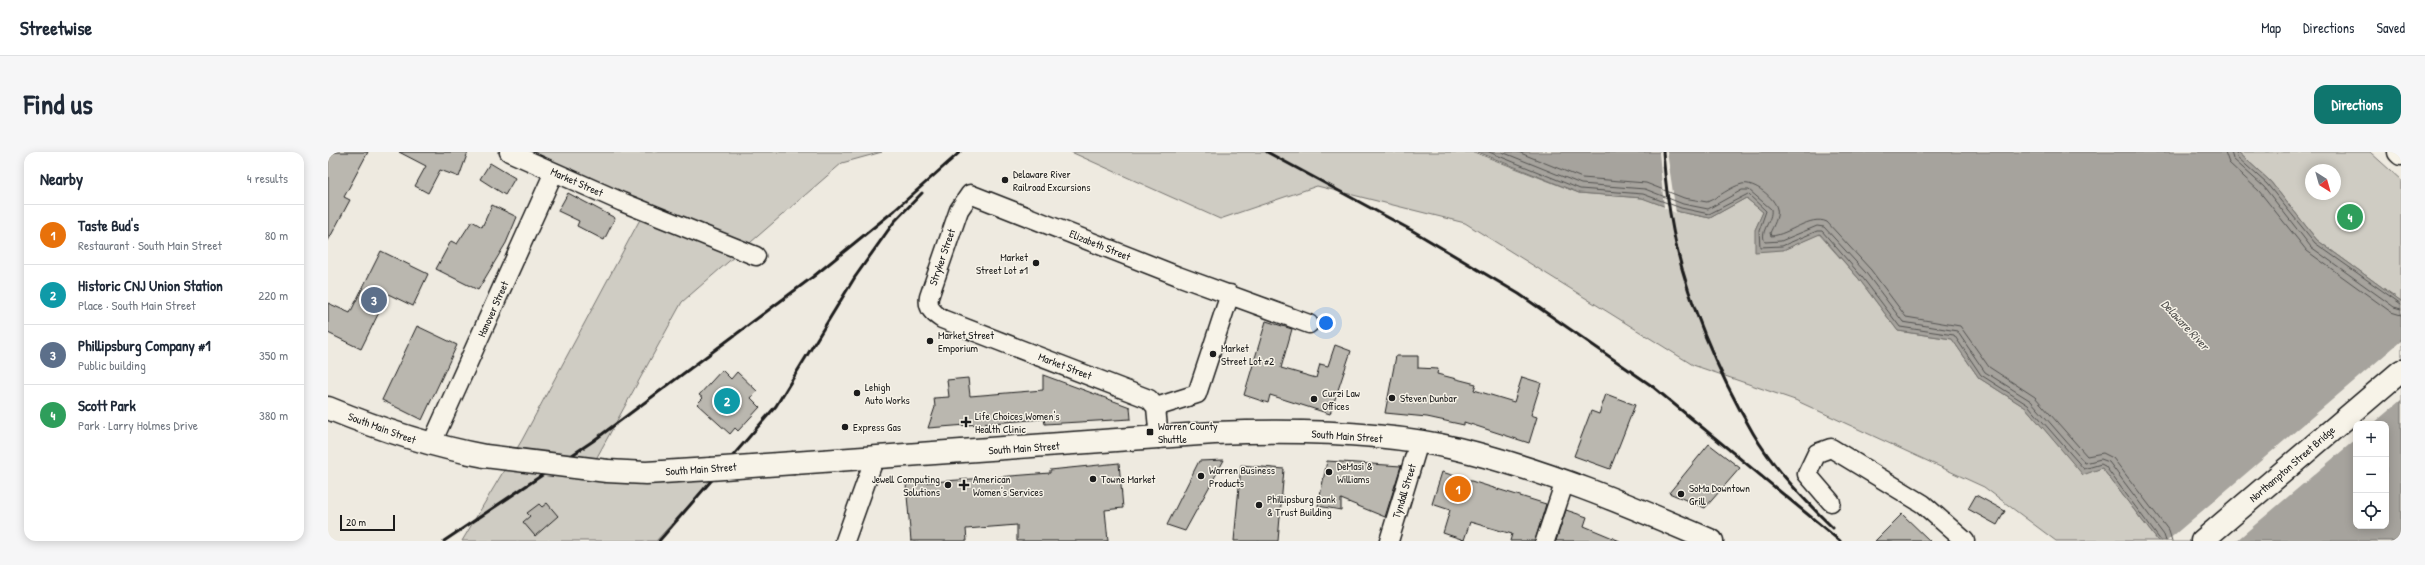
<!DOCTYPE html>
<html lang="en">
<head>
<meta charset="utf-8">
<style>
	:root { --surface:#fff; --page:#f6f6f7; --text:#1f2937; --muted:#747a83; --line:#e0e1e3; --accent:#0f766e }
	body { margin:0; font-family:"Patrick Hand",sans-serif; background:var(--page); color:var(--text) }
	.controls { position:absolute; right:12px; bottom:12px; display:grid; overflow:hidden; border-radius:8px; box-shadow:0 2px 10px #0003 }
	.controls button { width:36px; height:36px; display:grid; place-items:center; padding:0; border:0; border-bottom:1px solid var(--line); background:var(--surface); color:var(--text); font:20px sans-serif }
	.compass { position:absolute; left:1977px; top:12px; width:36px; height:36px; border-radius:50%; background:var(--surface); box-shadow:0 2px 10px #0003; rotate:143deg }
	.scale { position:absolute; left:12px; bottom:10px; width:55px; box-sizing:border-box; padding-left:4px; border:2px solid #1c1c1c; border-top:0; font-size:11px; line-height:14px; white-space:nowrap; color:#1c1c1c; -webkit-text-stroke:3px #f7f3e8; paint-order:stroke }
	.you { position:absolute; left:998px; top:171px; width:14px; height:14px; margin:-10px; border:3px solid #fff; border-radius:50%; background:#1a73e8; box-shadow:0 0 0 6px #1a73e833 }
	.badge { display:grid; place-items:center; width:26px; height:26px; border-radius:50%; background:var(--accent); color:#fff; font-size:13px; font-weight:700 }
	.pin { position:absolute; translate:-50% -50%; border:2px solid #fff; box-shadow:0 1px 4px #0006 }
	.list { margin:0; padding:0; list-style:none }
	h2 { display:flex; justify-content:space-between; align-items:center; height:52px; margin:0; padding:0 16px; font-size:17px }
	h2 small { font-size:13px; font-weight:400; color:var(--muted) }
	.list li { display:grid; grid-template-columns:26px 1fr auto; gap:12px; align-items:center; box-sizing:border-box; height:60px; padding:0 16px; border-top:1px solid var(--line) }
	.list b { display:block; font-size:15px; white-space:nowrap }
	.list p { margin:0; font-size:13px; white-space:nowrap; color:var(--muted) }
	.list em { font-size:13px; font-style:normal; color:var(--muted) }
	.icon { flex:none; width:22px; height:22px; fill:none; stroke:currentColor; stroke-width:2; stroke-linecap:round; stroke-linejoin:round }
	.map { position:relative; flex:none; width:2073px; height:389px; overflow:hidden; border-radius:12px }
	header { display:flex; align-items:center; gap:24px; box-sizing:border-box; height:56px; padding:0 20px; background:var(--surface); border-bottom:1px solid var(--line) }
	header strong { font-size:19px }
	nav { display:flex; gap:22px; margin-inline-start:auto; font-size:14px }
	.intro { display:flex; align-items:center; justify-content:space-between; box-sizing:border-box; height:96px; padding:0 24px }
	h1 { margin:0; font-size:28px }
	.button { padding:10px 18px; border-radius:12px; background:var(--accent); color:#fff; font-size:14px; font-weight:700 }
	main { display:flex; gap:24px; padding:0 24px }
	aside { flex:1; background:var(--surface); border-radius:12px; box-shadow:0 2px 10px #0003 }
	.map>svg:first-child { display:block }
	.green { fill:#cfccc3; stroke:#767470; fill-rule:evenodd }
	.water { fill:#a6a39d; stroke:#6f6d69; fill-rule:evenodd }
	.pier { fill:#eeeae0 }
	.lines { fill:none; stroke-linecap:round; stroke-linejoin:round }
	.shore { stroke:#535250; stroke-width:1 }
	.building { fill:#bab7af; stroke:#1c1c1c }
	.minor-casing { stroke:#1c1c1c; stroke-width:21 }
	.major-casing { stroke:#1c1c1c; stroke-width:25 }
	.highway-casing { stroke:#1c1c1c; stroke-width:25 }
	.minor { stroke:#f7f3e8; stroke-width:18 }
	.major { stroke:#f7f3e8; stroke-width:22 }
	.highway { stroke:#f7f3e8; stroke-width:22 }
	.rail { stroke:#1c1c1c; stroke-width:3 }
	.major-bridge-casing { stroke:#1c1c1c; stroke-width:25; stroke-linecap:butt }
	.major-bridge { stroke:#f7f3e8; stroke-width:22 }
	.poi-dot { fill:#1c1c1c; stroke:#f7f3e8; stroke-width:1.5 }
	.labels { text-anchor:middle; stroke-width:3; stroke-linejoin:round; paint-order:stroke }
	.poi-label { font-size:11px; fill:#1c1c1c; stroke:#f7f3e8; text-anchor:start }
	.street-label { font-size:11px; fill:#1c1c1c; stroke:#f7f3e8 }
	.water-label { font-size:12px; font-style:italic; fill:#535250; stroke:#f7f3e8 }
</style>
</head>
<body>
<header>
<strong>Streetwise</strong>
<nav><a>Map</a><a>Directions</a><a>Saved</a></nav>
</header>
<div class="intro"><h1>Find us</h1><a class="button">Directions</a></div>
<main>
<aside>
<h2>Nearby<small>4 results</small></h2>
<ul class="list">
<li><span class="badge" style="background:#e8710a">1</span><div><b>Taste Bud's</b><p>Restaurant · South Main Street</p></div><em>80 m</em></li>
<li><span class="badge" style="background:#0f9aa8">2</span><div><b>Historic CNJ Union Station</b><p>Place · South Main Street</p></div><em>220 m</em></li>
<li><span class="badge" style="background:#5c6f8a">3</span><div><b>Phillipsburg Company #1</b><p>Public building</p></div><em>350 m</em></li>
<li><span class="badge" style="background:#2e9e5b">4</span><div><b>Scott Park</b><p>Park · Larry Holmes Drive</p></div><em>380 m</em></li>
</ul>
</aside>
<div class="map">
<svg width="2073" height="389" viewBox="0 0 2073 389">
	<rect width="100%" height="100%" fill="#eeeae0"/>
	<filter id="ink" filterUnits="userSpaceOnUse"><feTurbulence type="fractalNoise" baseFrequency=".025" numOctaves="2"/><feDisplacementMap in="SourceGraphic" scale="8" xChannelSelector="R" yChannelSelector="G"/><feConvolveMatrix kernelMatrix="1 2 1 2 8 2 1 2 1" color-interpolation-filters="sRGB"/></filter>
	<g filter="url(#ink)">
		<path class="green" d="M169,0H554L514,11L354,150L263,316L389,322L328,389H134L194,288L317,58Z
			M743,0H1146L1251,41L1315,46L1352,60L1382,66L1418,46L1435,60L1427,78L1455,98L1491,82L1531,127L1570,179L1624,187L1651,226L1698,256L1755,322L1774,316L1830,389H1728L1656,335L1467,248L1365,213L1137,71L989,34L892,67Z
			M1910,0H2042L2073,28V149L1989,88L1942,29ZM1983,18H2007V42H1983Z"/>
		<path class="water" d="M1150,0H1910L1942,29L1989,88L2073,149V389H1830L1774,316L1755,323L1698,256L1651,226L1624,187L1570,179L1531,127L1492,82L1455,98L1427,100V78L1435,60L1418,46L1382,66L1352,60L1314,46L1251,41ZM2028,272H2058V374H2028Z"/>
		<path class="pier" d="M1331,0H1339L1348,61L1336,56Z
			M2073,189V248L2045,272H2028V287L1908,389H1839Z"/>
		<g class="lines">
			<path class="shore" d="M1161,0L1252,37L1315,42L1353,56L1381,62L1420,42L1438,59L1431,79L1432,95L1454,94L1489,79H1494L1534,125L1572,175L1626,183L1653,223L1700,253L1756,317L1773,312L1777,314L1833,389
				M1174,0L1253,32L1317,37L1355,52L1380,57L1414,38H1421L1443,57C1445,69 1431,79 1437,90L1453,89L1489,74L1496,75L1538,121L1575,170L1629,179L1657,220L1703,249L1757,311L1773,307L1781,310L1836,383L1838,389
				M1190,0L1254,26L1318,31L1356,46L1379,50C1391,45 1402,35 1414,32C1426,29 1447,46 1449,57C1451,65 1445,74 1442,81L1443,84C1461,83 1482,62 1499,70L1543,118L1578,165L1632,174L1661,215L1707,245L1759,304L1775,301L1785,306L1841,379L1844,389
				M1897,0L1901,11L1931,39L1979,99L2063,160L2073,163
				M1903,0L1905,7L1936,35L1983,95L2066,155L2073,157
				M1908,0L1909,5L1939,32L1987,91L2073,152"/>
		</g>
		<path class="building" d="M0,0H40L16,45L22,48L0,89Z
			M71,0H140L131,25L112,18L100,41L87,34L98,14Z
			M162,11L187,26L177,43L152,27Z
			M240,41L287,66L276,88L249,74L251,69L230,59Z
			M164,53L189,65L178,91L150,138L108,117L123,89L129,92L144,69L154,75Z
			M53,99L100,122L85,154L60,142L33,197L0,181V151L22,161Z
			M938,169L964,177L953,216L988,226L992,212L1000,214L1007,193L1023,199L1002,262L942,243L940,251L916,243Z
			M89,174L129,193L94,268L54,248Z
			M1068,204H1090V216L1110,217L1109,222L1148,232L1146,238L1186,250L1194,225L1213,231L1203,263L1209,265L1201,291L1136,270V273L1099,265L1057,261Z
			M394,218L403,227L409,220L429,239L423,246L432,255L410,279L407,276L402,282L369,252L375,246L371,243Z
			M715,223L802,255L803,267L717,272L716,267L600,276L607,255L606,246L621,245L619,228L640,226L642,244L715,238Z
			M1278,242L1307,253L1282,317L1246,304L1263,259L1271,262Z
			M1381,292L1412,316L1377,356L1341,341Z
			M896,308L857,379L839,373L871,309Z
			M999,309L1073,314L1057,365L1013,347V358L990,354Z
			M791,311L795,356L777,358L780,389H689V373L638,377L639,389H583L578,332L722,321V318Z
			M913,313L956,317L950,389H906Z
			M1114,320L1218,352L1207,389H1182L1184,382L1142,370L1136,388L1115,381L1122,358L1104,352Z
			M1648,343L1677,359L1669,373L1640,357Z
			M219,351L230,364L207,384L195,370L202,364L199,361L211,352L214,355Z
			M1238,358L1259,365L1256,374L1292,389H1228Z
			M1574,362L1602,389H1547Z"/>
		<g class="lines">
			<defs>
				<path id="minor" d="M181,0L294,50L428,104
					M828,255L869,242L902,142
					M831,287L828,255L821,247L614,167C605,161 599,156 601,145L631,58L642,42L850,124L981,172
					M103,293L226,20
					M1503,350L1479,322L1489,301L1503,296L1595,352L1637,389
					M517,389L547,305
					M1061,389L1091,290
					M1217,389L1237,329"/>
				<path id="major" d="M0,256C51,277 102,294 157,304
					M466,311L886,281C963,278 1055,279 1130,297C1218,318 1301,353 1384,389
					M279,319L318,321L382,317
					M1874,389L2073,219"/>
				<path id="highway" d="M2071,0L2073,2"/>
			</defs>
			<use href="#minor" class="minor-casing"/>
			<use href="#major" class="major-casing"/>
			<use href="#highway" class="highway-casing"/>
			<use href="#minor" class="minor"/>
			<use href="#major" class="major"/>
			<use href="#highway" class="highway"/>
			<path class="rail" d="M939,0L1085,79L1191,142L1324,234L1512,389
				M1335,0C1337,26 1340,53 1345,78C1358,147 1390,221 1425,281C1445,316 1477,349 1505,376
				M116,389L265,289L486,124L567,58L632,0
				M331,389L448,254L527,125L566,70L594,41"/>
			<defs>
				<path id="major-bridge" d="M157,304L279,319
					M382,317L466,311"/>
			</defs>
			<use href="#major-bridge" class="major-bridge-casing"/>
			<use href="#major-bridge" class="major-bridge"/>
		</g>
	</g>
	<g class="poi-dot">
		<circle cx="677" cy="28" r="4"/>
		<circle cx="708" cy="111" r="4"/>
		<circle cx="602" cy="189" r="4"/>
		<circle cx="885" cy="202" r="4"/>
		<circle cx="529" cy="241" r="4"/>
		<circle cx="1064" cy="246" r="4"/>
		<circle cx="986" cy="247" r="4"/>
		<path d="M636 264h4v4h4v4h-4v4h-4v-4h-4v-4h4z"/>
		<circle cx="517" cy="275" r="4"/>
		<rect x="818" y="276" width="8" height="8" rx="2"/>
		<circle cx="1001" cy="320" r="4"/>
		<circle cx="873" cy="324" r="4"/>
		<circle cx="765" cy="327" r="4"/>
		<circle cx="620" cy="333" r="4"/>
		<path d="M634 327h4v4h4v4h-4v4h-4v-4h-4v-4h4z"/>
		<circle cx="1353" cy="342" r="4"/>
		<circle cx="931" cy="353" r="4"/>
	</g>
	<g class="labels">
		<g class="poi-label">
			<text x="685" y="26">Delaware River<tspan x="685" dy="13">Railroad Excursions</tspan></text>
			<text x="700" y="109" text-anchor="end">Market<tspan x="700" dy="13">Street Lot #1</tspan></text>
			<text x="610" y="187">Market Street<tspan x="610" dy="13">Emporium</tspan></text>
			<text x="893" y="200">Market<tspan x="893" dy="13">Street Lot #2</tspan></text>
			<text x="537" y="239">Lehigh<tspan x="537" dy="13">Auto Works</tspan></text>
			<text x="994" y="245">Curzi Law<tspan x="994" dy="13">Offices</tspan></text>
			<text x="1072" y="250">Steven Dunbar</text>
			<text x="647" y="268">Life Choices Women's<tspan x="647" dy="13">Health Clinic</tspan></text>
			<text x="830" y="278">Warren County<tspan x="830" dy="13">Shuttle</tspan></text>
			<text x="525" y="279">Express Gas</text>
			<text x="1009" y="318">DeMasi &amp;<tspan x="1009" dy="13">Williams</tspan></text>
			<text x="881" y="322">Warren Business<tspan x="881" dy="13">Products</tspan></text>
			<text x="612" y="331" text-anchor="end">Jewell Computing<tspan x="612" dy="13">Solutions</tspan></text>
			<text x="645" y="331">American<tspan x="645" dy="13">Women's Services</tspan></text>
			<text x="773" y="331">Towne Market</text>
			<text x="1361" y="340">SoMa Downtown<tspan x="1361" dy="13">Grill</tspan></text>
			<text x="939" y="351">Phillipsburg Bank<tspan x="939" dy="13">&amp; Trust Building</tspan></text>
		</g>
		<g class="street-label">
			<text transform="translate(249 30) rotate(24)" y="4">Market Street</text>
			<text transform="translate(772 93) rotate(22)" y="4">Elizabeth Street</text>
			<text transform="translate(614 105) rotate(-71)" y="4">Stryker Street</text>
			<text transform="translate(165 157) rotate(-66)" y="4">Hanover Street</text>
			<text transform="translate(737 214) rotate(21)" y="4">Market Street</text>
			<text transform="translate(54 276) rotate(20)" y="4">South Main Street</text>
			<text transform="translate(1019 284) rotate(4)" y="4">South Main Street</text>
			<text transform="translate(696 296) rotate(-4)" y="4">South Main Street</text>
			<text transform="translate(1964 312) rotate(-41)" y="4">Northampton Street Bridge</text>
			<text transform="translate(373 317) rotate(-4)" y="4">South Main Street</text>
			<text transform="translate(1076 339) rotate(-73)" y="4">Tyndall Street</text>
		</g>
		<g class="water-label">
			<text transform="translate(1857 173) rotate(47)" y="4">Delaware River</text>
		</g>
	</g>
</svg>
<div class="controls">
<button>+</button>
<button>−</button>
<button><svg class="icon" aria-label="locate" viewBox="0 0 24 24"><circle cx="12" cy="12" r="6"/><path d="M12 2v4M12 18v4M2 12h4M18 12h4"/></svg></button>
</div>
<svg class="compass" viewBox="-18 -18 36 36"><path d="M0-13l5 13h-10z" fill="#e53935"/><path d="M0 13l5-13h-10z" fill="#747a83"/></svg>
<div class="scale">20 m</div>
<div class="you"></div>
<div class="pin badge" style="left:1130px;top:337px;background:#e8710a">1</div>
<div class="pin badge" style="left:399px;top:249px;background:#0f9aa8">2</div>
<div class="pin badge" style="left:46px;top:148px;background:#5c6f8a">3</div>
<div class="pin badge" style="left:2022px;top:65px;background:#2e9e5b">4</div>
</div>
</main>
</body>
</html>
